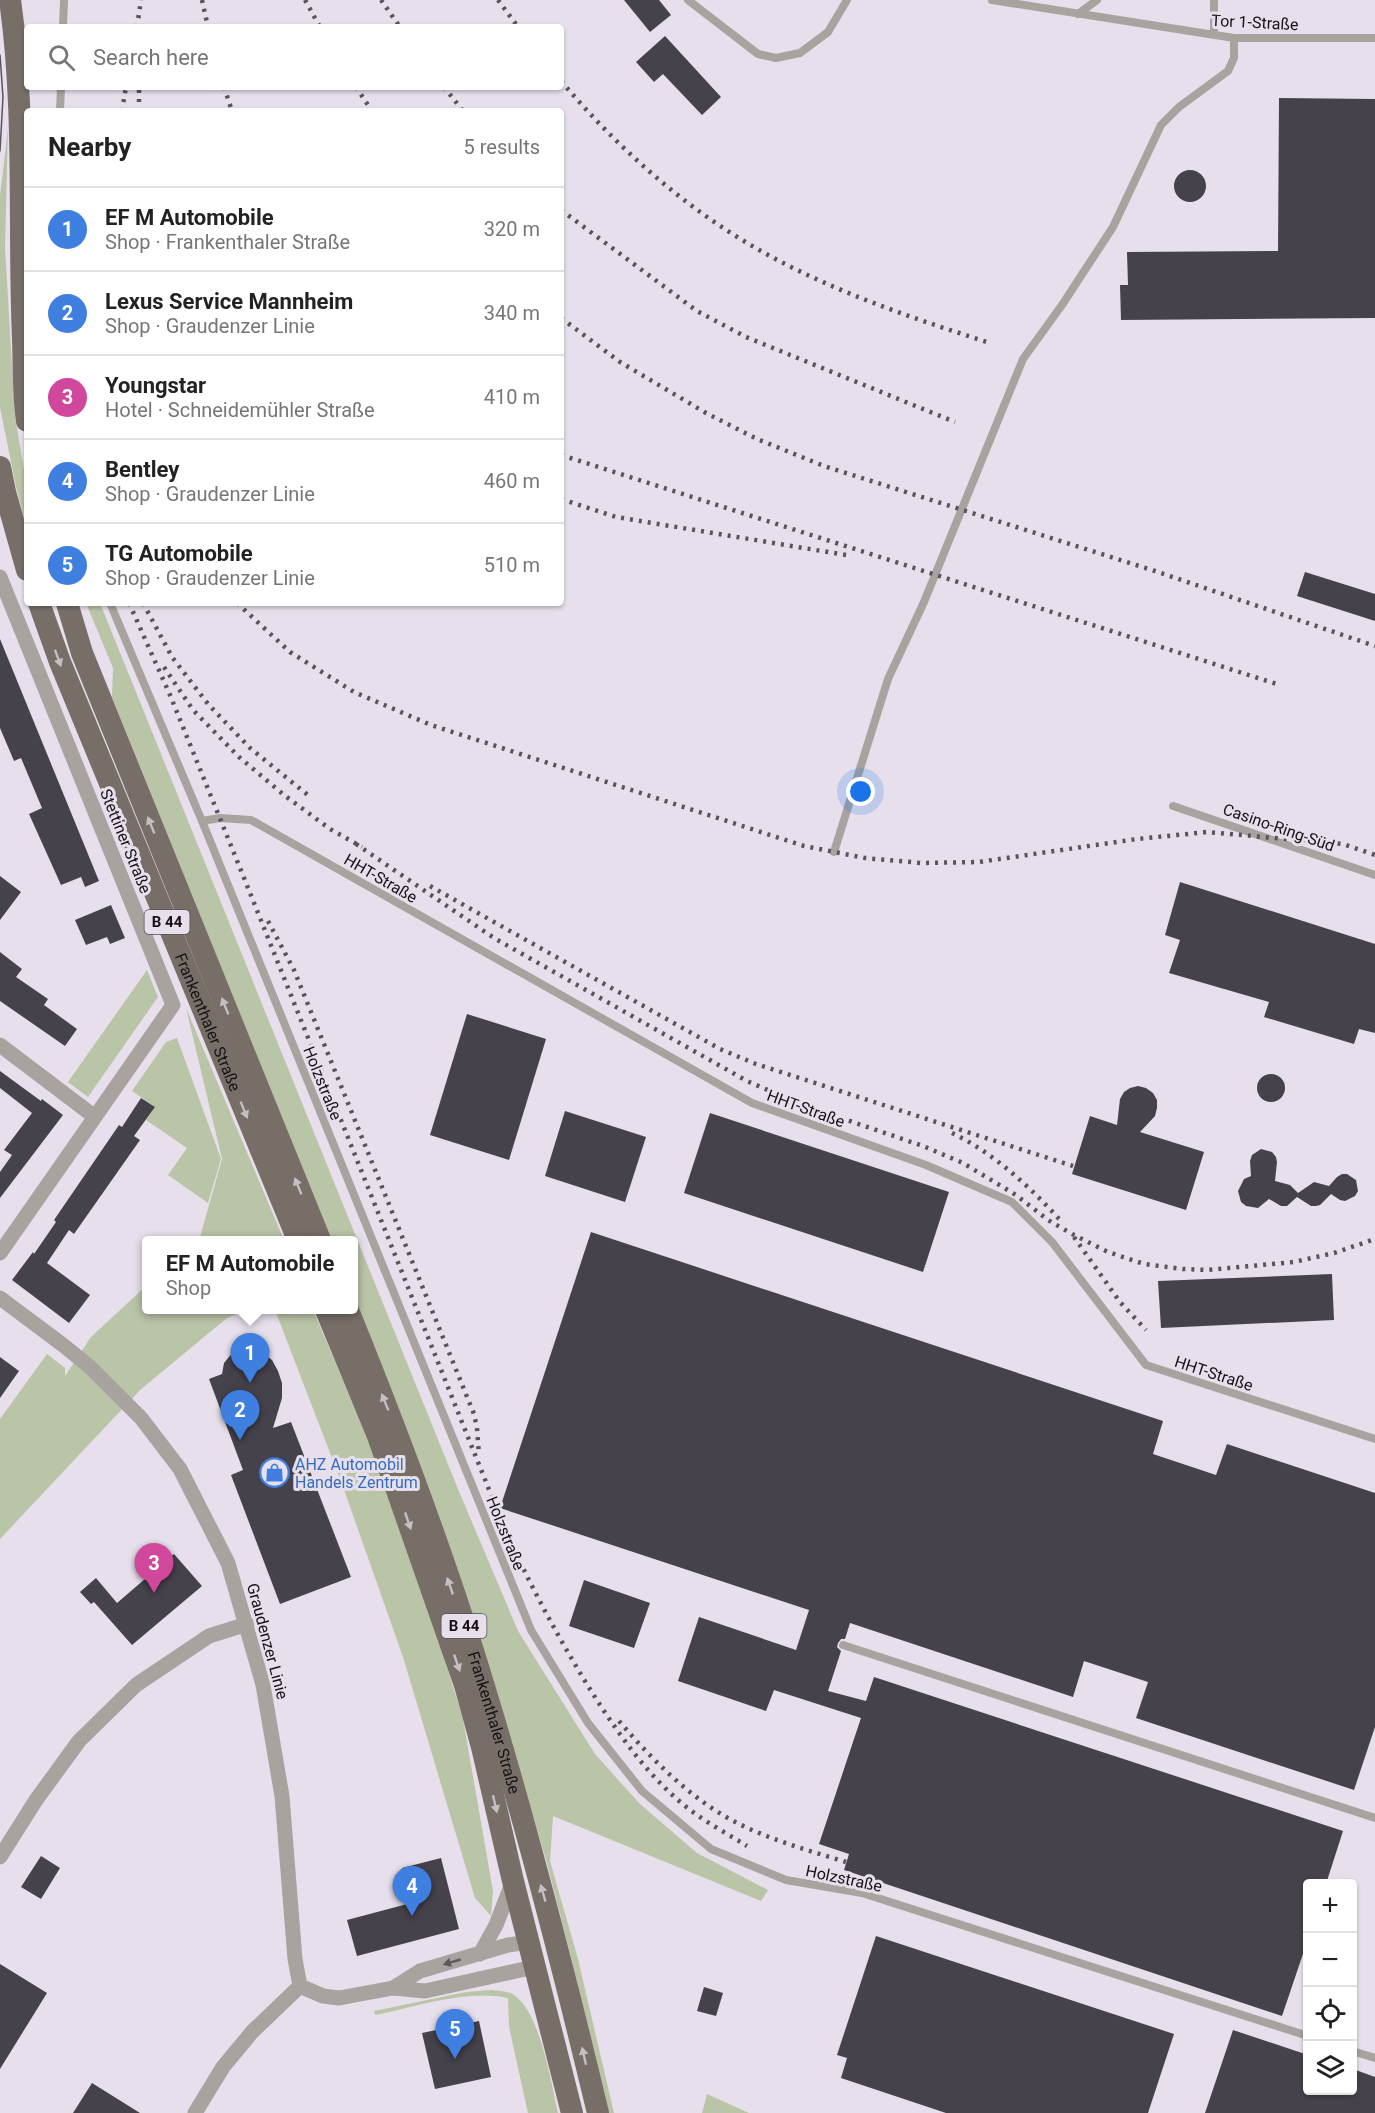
<!DOCTYPE html>
<html lang="en">
<head>
<meta charset="utf-8">
<style>
	:root { --surface:#fff; --page:#f6f6f6; --text:#222; --muted:#767676; --line:#e0e0e0; --accent:#965126 }
	body { margin:0; font-family:Roboto,sans-serif; background:var(--page); color:var(--text) }
	.controls { position:absolute; right:18px; bottom:18px; display:grid; overflow:hidden; border-radius:6px; box-shadow:0 2px 4px #0004 }
	.controls button { width:54px; height:54px; display:grid; place-items:center; padding:0; border:0; border-bottom:2px solid var(--line); background:var(--surface); color:var(--text); font:30px sans-serif }
	.you { position:absolute; left:861px; top:792px; width:21px; height:21px; margin:-15px; border:4px solid #fff; border-radius:50%; background:#1a73e8; box-shadow:0 0 0 9px #1a73e833 }
	.badge { display:grid; place-items:center; width:39px; height:39px; border-radius:50%; background:var(--accent); color:#fff; font-size:20px; font-weight:700 }
	.pin { position:absolute; translate:-50% -50px; filter:drop-shadow(0 2px 3px #0008) }
	.pin::after { content:''; position:absolute; top:32px; width:21px; height:18px; background:inherit; clip-path:polygon(0 0,100% 0,50% 100%) }
	.popup { position:absolute; left:142px; top:1236px; width:216px; height:78px; box-sizing:border-box; display:grid; place-content:center; border-radius:6px; background:var(--surface); filter:drop-shadow(0 2px 4px #0005); font-size:20px; white-space:nowrap; color:var(--muted) }
	.popup b { font-size:22px; color:var(--text) }
	.popup::after { content:''; position:absolute; left:50%; top:100%; margin-left:-12px; border:12px solid transparent; border-top-color:var(--surface) }
	.list { margin:0; padding:0; list-style:none }
	h2 { display:flex; justify-content:space-between; align-items:center; height:78px; margin:0; padding:0 24px; font-size:26px }
	h2 small { font-size:20px; font-weight:400; color:var(--muted) }
	.list li { display:grid; grid-template-columns:39px 1fr auto; gap:18px; align-items:center; box-sizing:border-box; height:84px; padding:0 24px; border-top:2px solid var(--line) }
	.list b { display:block; font-size:22px; white-space:nowrap }
	.list p { margin:0; font-size:20px; white-space:nowrap; color:var(--muted) }
	.list em { font-size:20px; font-style:normal; color:var(--muted) }
	.icon { flex:none; width:33px; height:33px; fill:none; stroke:currentColor; stroke-width:2; stroke-linecap:round; stroke-linejoin:round }
	.map { position:relative; flex:none; width:1375px; height:2113px; overflow:hidden }
	.search { position:absolute; background:var(--surface); box-shadow:0 2px 4px #0004; left:24px; top:24px; width:540px; height:66px; display:flex; align-items:center; gap:15px; box-sizing:border-box; padding:0 21px; border-radius:6px; color:var(--muted); font-size:22px }
	.panel { position:absolute; background:var(--surface); box-shadow:0 2px 4px #0004; left:24px; top:108px; width:540px; height:498px; border-radius:6px }
	.map>svg:first-child { display:block }
	.green { fill:#bac4a7 }
	.building { fill:#46424c }
	.lines { fill:none; stroke-linecap:round; stroke-linejoin:round }
	.service { stroke:#a8a39f; stroke-width:8 }
	.minor { stroke:#a8a39f; stroke-width:15 }
	.primary { stroke:#766e67; stroke-width:22 }
	.tram { stroke:#59545b; stroke-width:1.5 }
	.rail { stroke:#59545b; stroke-width:4.5; stroke-dasharray:3 6; stroke-linecap:butt }
	.oneway { fill:#c5bec4 }
	.oneway2 { fill:#5e5a5a }
	.labels { text-anchor:middle; stroke-width:6; stroke-linejoin:round; paint-order:stroke }
	.shield { fill:#e7e0ec; stroke:#545056; stroke-width:1.5 }
	.shield-label { font-size:15px; font-weight:bold; fill:#151216 }
	.street-label { font-size:16px; fill:#151216; stroke:#e7e0ec }
	.shop-label { font-size:16px; fill:#366cbe; stroke:#e7e0ec; text-anchor:start }
</style>
</head>
<body>
<div class="map">
<svg width="1375" height="2113" viewBox="0 0 1375 2113">
	<rect width="100%" height="100%" fill="#e7e0ec"/>
	<path class="green" d="M8,128L5,248L15,416L27,488V528L16,487L0,407V196Z
		M86,603H100L458,1489L518,1631L595,1754L640,1804L697,1853L768,1890L761,1901L553,1816L550,1861L578,1959L614,2113H607L572,1961L547,1863L518,1766L402,1423L354,1297V1240H331L112,697L113,668Z
		M147,970L158,997L88,1097L68,1082Z
		M186,1008L284,1240H196L200,1237L222,1159Z
		M177,1038L221,1159L208,1203L168,1175L187,1148L146,1120L155,1107L132,1091L166,1042Z
		M146,1286V1310H246L227,1318L140,1390L0,1539V1419L47,1354L65,1368V1376L91,1337Z
		M275,1310H313L368,1439L429,1609L463,1719L493,1891L491,1916L475,1898L403,1657L342,1484Z
		M491,1990C499,1991 508,1991 514,1995C540,2012 551,2082 558,2113H528L509,2027L508,1998C467,1989 416,2007 375,2015L374,2011L466,1992Z
		M707,2094L749,2113H702Z"/>
	<path class="building" d="M624,0H659L671,15L650,32Z
		M665,36L721,97L702,115L663,74L654,82L636,62Z
		M1279,98L1375,99V318L1121,320L1120,285H1128L1127,252L1278,251Z
		M1174 186a16 16 0 1 1 32 0a16 16 0 1 1-32 0Z
		M1305,572L1375,594V621L1297,596Z
		M0,639L99,881L85,887L81,877L61,885L29,814L42,808L21,758L14,761L0,728Z
		M0,876L21,892L0,920Z
		M1180,882L1375,944V1033L1359,1029L1354,1044L1264,1017L1269,1002L1169,973L1180,940L1165,935Z
		M111,905L125,938L110,944L107,937L86,945L75,920Z
		M0,952L22,969L16,977L48,999L44,1005L77,1029L65,1046L0,1001Z
		M467,1014L546,1039L509,1160L430,1135Z
		M0,1071L41,1101L42,1099L63,1115L0,1198V1172L12,1155L4,1150L32,1113L0,1088Z
		M1257 1088a14 14 0 1 1 28 0a14 14 0 1 1-28 0Z
		M1138,1086L1146,1088L1153,1093L1157,1100V1108L1155,1116L1140,1132L1204,1152L1186,1210L1072,1174L1090,1116L1117,1125L1120,1099L1124,1092L1130,1088Z
		M141,1098L155,1107L134,1136L140,1140L74,1234L69,1230L47,1263L90,1295L69,1323L12,1280L33,1252L34,1254L56,1222L54,1220L119,1125L122,1127Z
		M565,1111L646,1137L625,1202L545,1176Z
		M710,1113L949,1192L923,1272L684,1193Z
		M1261,1149L1272,1152L1276,1157L1277,1162L1275,1181L1290,1185L1298,1193L1314,1182L1329,1186L1337,1177L1342,1174H1347L1356,1180L1358,1191L1355,1196L1345,1201L1340,1200L1331,1194L1320,1205L1316,1206H1311L1297,1197L1287,1206H1281L1269,1199L1258,1208L1246,1206L1241,1202L1238,1191L1244,1179L1251,1176L1250,1161L1252,1155Z
		M591,1232L1163,1421L1153,1454L1216,1475L1227,1444L1375,1493V1727L1354,1790L1136,1718L1148,1682L1084,1661L1073,1697L850,1623L845,1639H841L838,1643L837,1647L841,1651L828,1691L866,1701L874,1677L1343,1831L1326,1884H1308V1939L1282,2016L844,1870L849,1854L819,1844L861,1718L774,1690L766,1711L678,1681L699,1617L796,1650L809,1610L500,1508Z
		M1332,1274L1334,1320L1161,1328L1158,1281Z
		M242,1347H253L262,1352L272,1360L278,1371L282,1383V1398L273,1428L291,1422L351,1577L280,1604L231,1475L243,1470L209,1379L222,1374L224,1363L233,1352Z
		M0,1357L19,1371L0,1398Z
		M174,1554L202,1586L132,1645L94,1602L91,1604L80,1592L96,1578L117,1603Z
		M584,1580L650,1603L634,1648L569,1626Z
		M41,1856L60,1868L41,1899L21,1887Z
		M441,1858L459,1929L357,1956L347,1920L411,1903L402,1868Z
		M876,1936L1174,2034L1148,2113H946L841,2078L847,2058L837,2055Z
		M0,1964L47,1993L0,2069Z
		M704,1987L723,1993L716,2016L697,2011Z
		M479,2021L491,2077L435,2089L422,2033Z
		M1233,2030L1308,2055V2091H1353V2069L1375,2077V2113H1205Z
		M92,2083L140,2113H73Z"/>
	<g class="lines">
		<path class="service" d="M688,0L758,54L776,58L800,53L828,32L847,0
			M992,0L1234,38H1375
			M1214,0V35
			M1078,14L1097,0
			M63,27L64,1
			M60,111L61,87
			M110,603L202,821L531,1630L588,1723L642,1791L711,1849L786,1880L862,1893L1308,2036
			M1173,806L1375,875
			M202,821L220,818L251,820L752,1103L926,1165L1012,1202L1052,1242L1146,1365L1375,1439
			M834,852L888,679L924,602L1023,359L1062,305L1113,227L1161,125L1179,107L1228,71L1234,58V38
			M843,1645L1375,1818
			M1352,2051L1375,2058"/>
		<path class="minor" d="M0,577L173,1005L0,1253
			M0,1045L95,1117
			M0,1298L63,1345L90,1367L141,1418L180,1469L228,1563L263,1685L282,1796L295,1959L300,1986L323,1996L339,1998L393,1988L425,1991L534,1967
			M0,1857L36,1800L79,1741L136,1685L209,1636L247,1624
			M480,1954L496,1925L513,1881
			M393,1988L420,1971L508,1945L528,1942
			M195,2113L223,2067L252,2032L300,1986"/>
		<g class="primary">
			<path d="M10,0C26,112 18,226 23,339C24,366 23,395 27,421"/>
			<path d="M0,467L5,492L27,570"/>
			<path id="s1" d="M39,603L60,662L298,1240"/>
			<path d="M67,603L82,653L320,1240"/>
			<path d="M326,1310L378,1436L465,1685L482,1747L513,1881L572,2113"/>
			<path id="s2" d="M348,1310C397,1431 444,1554 482,1680C526,1823 563,1967 598,2113"/>
		</g>
		<path class="tram" d="M0,55L3,97L0,151"/>
		<path class="rail" d="M202,0L208,27
			M305,0L320,27
			M381,0L400,27
			M498,0L518,27
			M137,27L141,0
			M561,81C615,145 681,205 754,247C828,290 909,317 990,343
			M224,87L232,111
			M356,87L372,111
			M444,87L463,111
			M122,111L126,87
			M139,111V87
			M561,210L697,311L746,337L955,422
			M561,318L620,362L706,413L757,439L824,466L1155,571L1375,646
			M561,455L1280,685
			M561,499L616,517L852,556
			M129,603L170,695L240,868L508,1537C534,1592 561,1643 593,1694C620,1736 649,1778 689,1809C707,1823 728,1834 747,1846
			M143,603L172,657L208,704L250,748L309,796
			M237,603L290,652L354,692L431,725L804,846L865,858L921,863L979,862L1137,839L1207,832L1343,844L1375,855
			M164,667L193,710L239,757L284,795L330,829L362,847
			M356,844L494,938L747,1081L800,1104L923,1146L963,1163L1016,1195L1048,1220L1072,1234L1108,1252L1144,1264L1183,1269L1207,1270L1294,1262L1334,1253L1372,1240
			M430,886L720,1049L756,1064L1073,1166
			M268,921L294,970L474,1414L477,1428L479,1455
			M952,1133C994,1153 1030,1187 1061,1221
			M1074,1237L1120,1302L1146,1330
			M619,1721C649,1756 682,1790 721,1814C759,1837 804,1849 846,1862"/>
	</g>
	<defs><path id="oneway-solid" d="M-6-.8H1V-3.2L6.5 0L1 3.2V.8H-6Z" transform="scale(1.5)"/></defs>
	<g class="oneway">
		<use href="#oneway-solid" transform="translate(58 658) rotate(70)"/>
		<use href="#oneway-solid" transform="translate(151 825) rotate(-112)"/>
		<use href="#oneway-solid" transform="translate(225 1006) rotate(-112)"/>
		<use href="#oneway-solid" transform="translate(244 1110) rotate(68)"/>
		<use href="#oneway-solid" transform="translate(298 1186) rotate(-112)"/>
		<use href="#oneway-solid" transform="translate(385 1402) rotate(-112)"/>
		<use href="#oneway-solid" transform="translate(408 1521) rotate(71)"/>
		<use href="#oneway-solid" transform="translate(450 1586) rotate(-109)"/>
		<use href="#oneway-solid" transform="translate(457 1663) rotate(71)"/>
		<use href="#oneway-solid" transform="translate(495 1804) rotate(77)"/>
		<use href="#oneway-solid" transform="translate(543 1893) rotate(-106)"/>
		<use href="#oneway-solid" transform="translate(584 2056) rotate(-103)"/>
	</g>
	<use class="oneway2" href="#oneway-solid" transform="translate(452 1962) rotate(164)"/>
	<defs>
		<symbol id="shop-ring" viewBox="-11 -11 22 22"><circle r="9.5" fill="#e7e0ec" stroke="#3f7fe0" stroke-width="1.5"/><path d="M-5-2.5h2.3a2.7 3.5 0 0 1 5.4 0H5L5.5 6h-11ZM-1.5-2.5h3a1.5 2.3 0 0 0-3 0Z" fill="#3f7fe0"/></symbol>
	</defs>
	<g fill-rule="evenodd">
		<use href="#shop-ring" x="258" y="1456" width="33" height="33"/>
	</g>
	<g class="labels">
		<g class="shield">
			<rect x="144.5" y="910" width="45" height="24" rx="4.5"/>
			<rect x="441.5" y="1614" width="45" height="24" rx="4.5"/>
		</g>
		<g class="shield-label">
			<text x="167" y="927">B 44</text>
			<text x="464" y="1631">B 44</text>
		</g>
		<g class="street-label">
			<text transform="translate(1255 22) rotate(3)" y="6">Tor 1-Straße</text>
			<text transform="translate(1279 827) rotate(19)" y="6">Casino-Ring-Süd</text>
			<text transform="translate(126 841) rotate(68)" y="6">Stettiner Straße</text>
			<text transform="translate(381 878) rotate(30)" y="6">HHT-Straße</text>
			<text dy="6" stroke="none"><textPath href="#s1" startOffset="452">Frankenthaler Straße</textPath></text>
			<text transform="translate(323 1083) rotate(68)" y="6">Holzstraße</text>
			<text transform="translate(806 1108) rotate(20)" y="6">HHT-Straße</text>
			<text transform="translate(1214 1373) rotate(18)" y="6">HHT-Straße</text>
			<text transform="translate(506 1533) rotate(68)" y="6">Holzstraße</text>
			<text transform="translate(268 1641) rotate(75)" y="6">Graudenzer Linie</text>
			<text dy="6" stroke="none"><textPath href="#s2" startOffset="438">Frankenthaler Straße</textPath></text>
			<text transform="translate(844 1878) rotate(12)" y="6">Holzstraße</text>
		</g>
		<g class="shop-label">
			<text x="295" y="1470">AHZ Automobil<tspan x="295" dy="18">Handels Zentrum</tspan></text>
		</g>
	</g>
</svg>
<div class="controls">
<button>+</button>
<button>−</button>
<button><svg class="icon" aria-label="locate" viewBox="0 0 24 24"><circle cx="12" cy="12" r="6"/><path d="M12 2v4M12 18v4M2 12h4M18 12h4"/></svg></button>
<button><svg class="icon" aria-label="layers" viewBox="0 0 24 24"><path d="M12 4l9 5-9 5-9-5zM3 14l9 5 9-5"/></svg></button>
</div>
<div class="you"></div>
<div class="pin badge" style="left:250px;top:1383px;background:#3f7fe0">1</div>
<div class="popup"><b>EF M Automobile</b>Shop</div>
<div class="pin badge" style="left:240px;top:1440px;background:#3f7fe0">2</div>
<div class="pin badge" style="left:154px;top:1593px;background:#d1479c">3</div>
<div class="pin badge" style="left:412px;top:1916px;background:#3f7fe0">4</div>
<div class="pin badge" style="left:455px;top:2059px;background:#3f7fe0">5</div>
<div class="search"><svg class="icon" aria-label="search" viewBox="0 0 24 24"><circle cx="10" cy="10" r="6"/><path d="M15 15l6 6"/></svg>Search here</div>
<section class="panel">
<h2>Nearby<small>5 results</small></h2>
<ul class="list">
<li><span class="badge" style="background:#3f7fe0">1</span><div><b>EF M Automobile</b><p>Shop · Frankenthaler Straße</p></div><em>320 m</em></li>
<li><span class="badge" style="background:#3f7fe0">2</span><div><b>Lexus Service Mannheim</b><p>Shop · Graudenzer Linie</p></div><em>340 m</em></li>
<li><span class="badge" style="background:#d1479c">3</span><div><b>Youngstar</b><p>Hotel · Schneidemühler Straße</p></div><em>410 m</em></li>
<li><span class="badge" style="background:#3f7fe0">4</span><div><b>Bentley</b><p>Shop · Graudenzer Linie</p></div><em>460 m</em></li>
<li><span class="badge" style="background:#3f7fe0">5</span><div><b>TG Automobile</b><p>Shop · Graudenzer Linie</p></div><em>510 m</em></li>
</ul>
</section>
</div>
</body>
</html>
